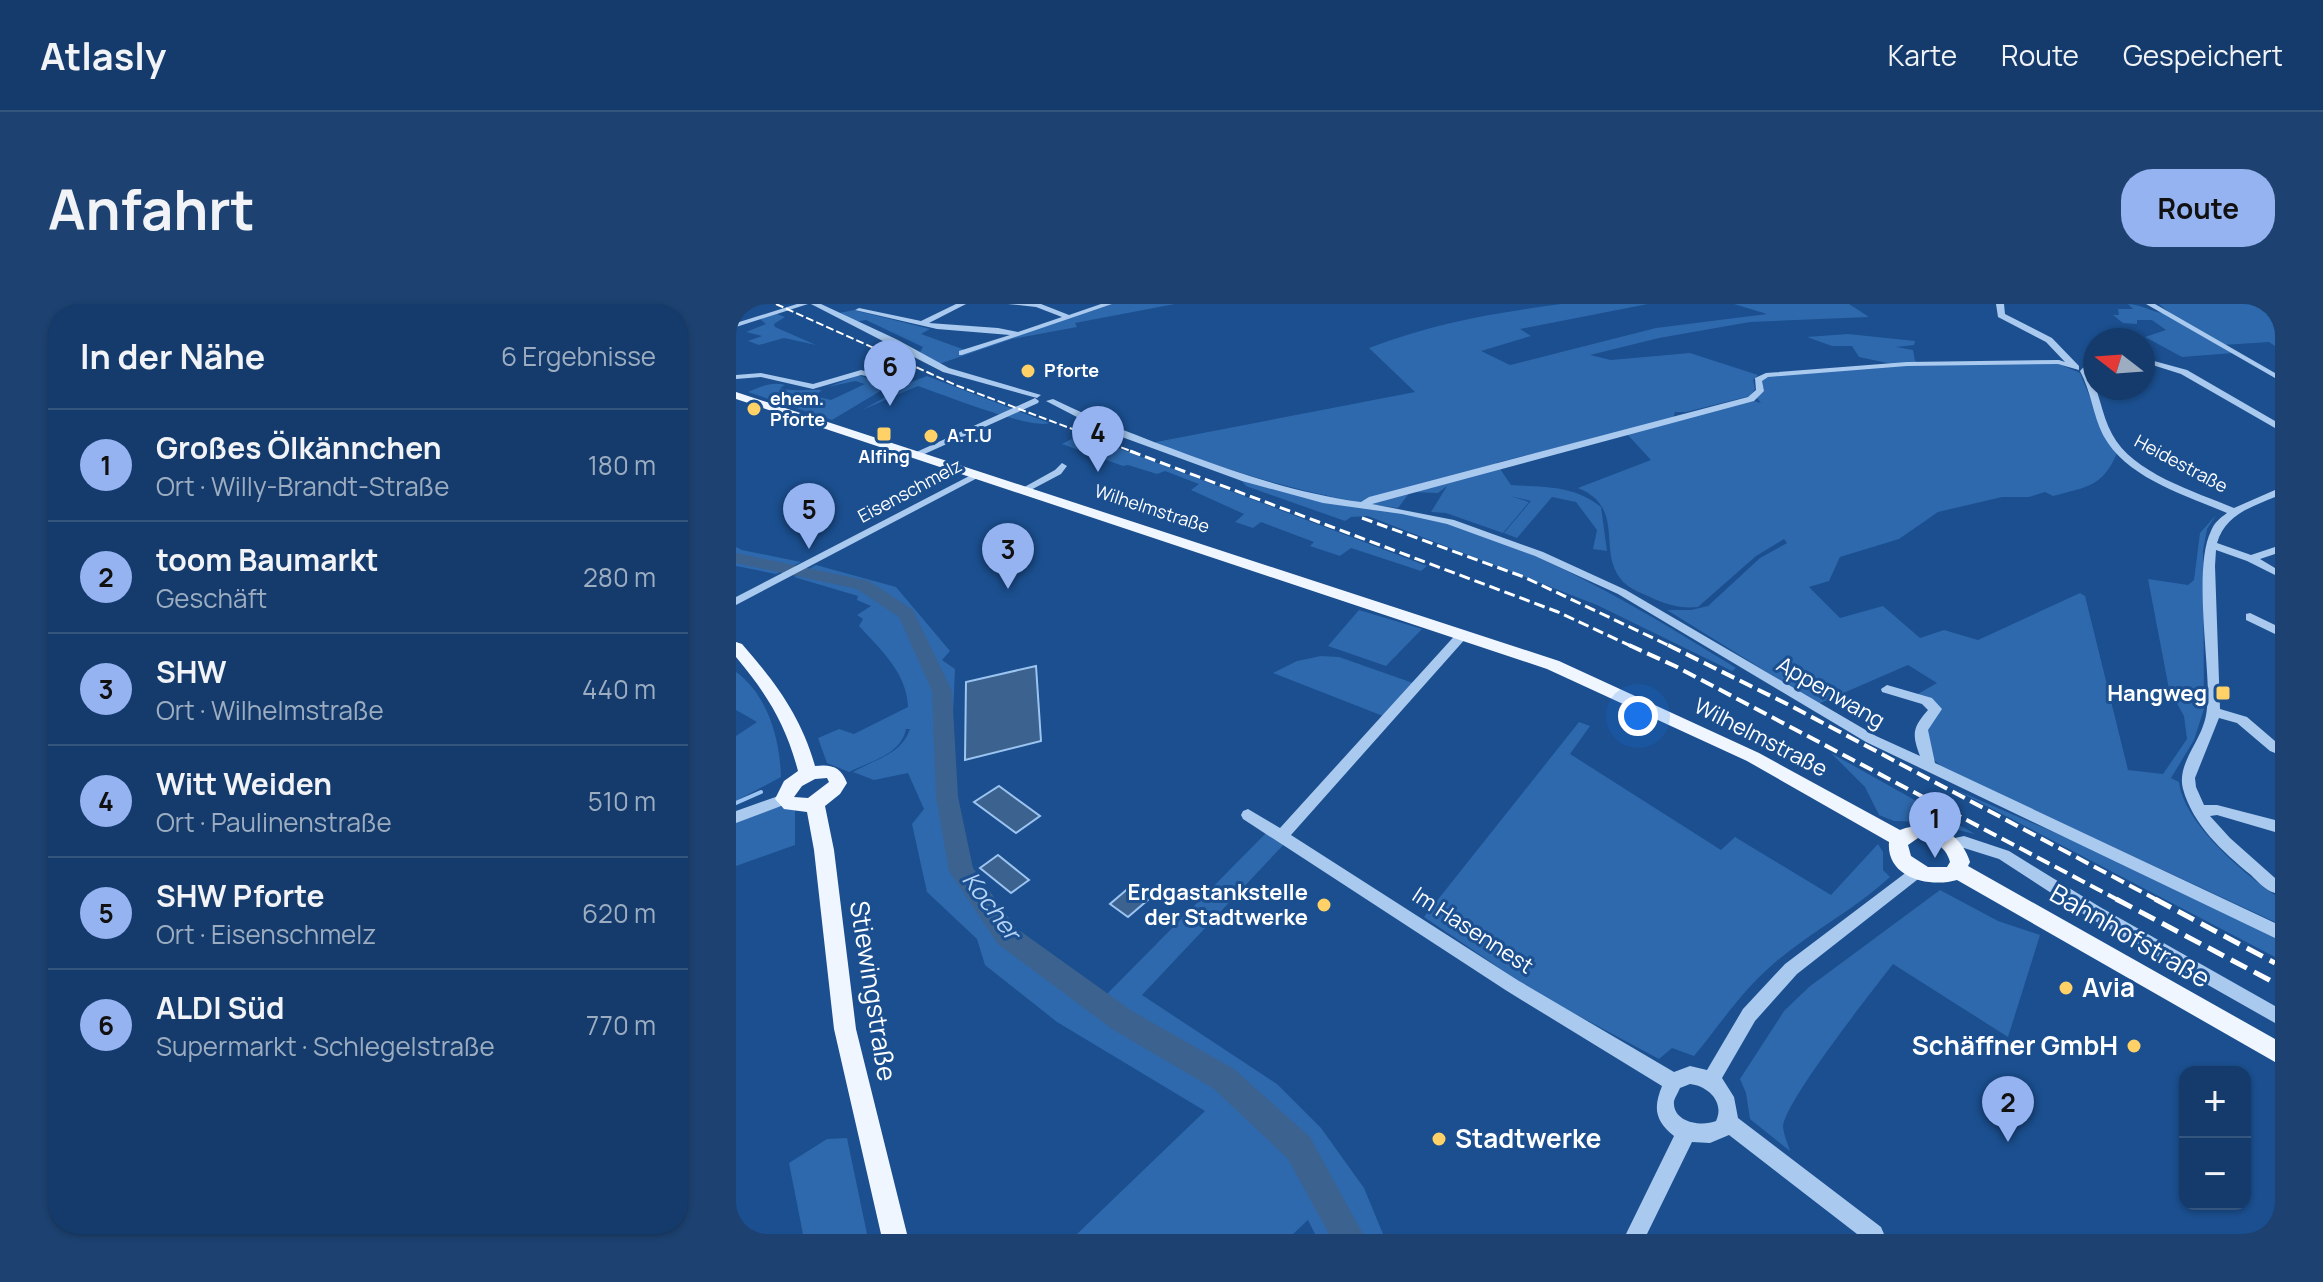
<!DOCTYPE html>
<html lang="de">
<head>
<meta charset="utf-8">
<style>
	:root { --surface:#143b6b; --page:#1d4271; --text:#f1f3f6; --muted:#9dadc1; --line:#33557e; --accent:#95b2f1 }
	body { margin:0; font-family:Manrope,sans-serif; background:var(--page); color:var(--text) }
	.controls { position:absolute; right:24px; bottom:24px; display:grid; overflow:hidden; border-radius:16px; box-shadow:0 2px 6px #0004 }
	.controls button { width:72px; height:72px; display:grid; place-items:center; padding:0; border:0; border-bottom:2px solid var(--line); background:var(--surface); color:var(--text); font:40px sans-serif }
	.compass { position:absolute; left:1347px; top:24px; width:72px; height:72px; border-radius:50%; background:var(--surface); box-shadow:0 2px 6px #0004; rotate:287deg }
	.you { position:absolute; left:902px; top:412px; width:28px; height:28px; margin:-20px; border:6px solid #fff; border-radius:50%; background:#1a73e8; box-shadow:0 0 0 12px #1a73e833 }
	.badge { display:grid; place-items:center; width:52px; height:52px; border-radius:50%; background:var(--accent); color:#111; font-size:26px; font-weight:700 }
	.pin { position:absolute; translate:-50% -66px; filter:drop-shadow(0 2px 4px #0008) }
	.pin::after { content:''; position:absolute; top:42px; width:28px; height:24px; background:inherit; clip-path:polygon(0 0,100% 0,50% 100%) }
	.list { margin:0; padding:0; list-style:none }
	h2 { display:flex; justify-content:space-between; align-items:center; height:104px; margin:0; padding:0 32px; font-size:34px }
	h2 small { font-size:26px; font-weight:400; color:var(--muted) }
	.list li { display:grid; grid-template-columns:52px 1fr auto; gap:24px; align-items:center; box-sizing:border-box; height:112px; padding:0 32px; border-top:2px solid var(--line) }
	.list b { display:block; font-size:30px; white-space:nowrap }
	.list p { margin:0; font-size:26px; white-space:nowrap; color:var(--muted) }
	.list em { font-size:26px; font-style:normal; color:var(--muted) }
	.map { position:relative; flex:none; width:1539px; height:930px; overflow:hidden; border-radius:32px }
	header { display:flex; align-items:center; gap:48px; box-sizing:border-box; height:112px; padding:0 40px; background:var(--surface); border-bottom:2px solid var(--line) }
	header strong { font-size:38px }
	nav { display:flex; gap:44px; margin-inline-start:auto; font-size:28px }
	.intro { display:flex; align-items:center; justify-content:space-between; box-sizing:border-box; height:192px; padding:0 48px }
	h1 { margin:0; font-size:56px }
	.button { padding:20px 36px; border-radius:32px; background:var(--accent); color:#111; font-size:28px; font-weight:700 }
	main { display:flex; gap:48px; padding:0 48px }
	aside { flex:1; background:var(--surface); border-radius:32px; box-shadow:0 2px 6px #0004 }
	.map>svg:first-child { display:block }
	.green { fill:#2e69ad }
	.water { fill:#3c6290; stroke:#9cc4f0; stroke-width:2 }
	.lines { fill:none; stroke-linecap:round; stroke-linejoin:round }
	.stream-far1 { stroke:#9cc4f0; stroke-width:2 }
	.stream { stroke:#9cc4f0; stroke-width:4 }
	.river { fill:#3c6290; fill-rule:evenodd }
	.minor { fill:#a9c9ee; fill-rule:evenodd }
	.major { fill:#f0f6ff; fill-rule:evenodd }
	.rail-far3 { stroke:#fff; stroke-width:2; stroke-dasharray:8 3; stroke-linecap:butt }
	.rail-far2 { stroke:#fff; stroke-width:3; stroke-dasharray:11 5; stroke-linecap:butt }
	.rail-far1 { stroke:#fff; stroke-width:4; stroke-dasharray:14 6; stroke-linecap:butt }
	.rail { stroke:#fff; stroke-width:5; stroke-dasharray:18 8; stroke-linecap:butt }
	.poi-dot { fill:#ffd166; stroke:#1b4f8f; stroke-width:3 }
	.labels { text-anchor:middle; stroke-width:6; stroke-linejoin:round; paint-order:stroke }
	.far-poi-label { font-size:18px; font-weight:bold; fill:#fff; stroke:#1b4f8f; text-anchor:start }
	.far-street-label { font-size:18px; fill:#fff; stroke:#1b4f8f }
	.street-label { font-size:22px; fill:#fff; stroke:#1b4f8f }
	.poi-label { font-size:22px; font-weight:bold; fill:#fff; stroke:#1b4f8f; text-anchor:end }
	.water-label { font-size:24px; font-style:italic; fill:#b5d3f5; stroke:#1b4f8f }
	.near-street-label { font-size:26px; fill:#fff; stroke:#1b4f8f }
	.near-poi-label { font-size:26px; font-weight:bold; fill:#fff; stroke:#1b4f8f; text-anchor:start }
</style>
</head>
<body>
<header>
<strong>Atlasly</strong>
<nav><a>Karte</a><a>Route</a><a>Gespeichert</a></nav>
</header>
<div class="intro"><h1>Anfahrt</h1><a class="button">Route</a></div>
<main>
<aside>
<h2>In der Nähe<small>6 Ergebnisse</small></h2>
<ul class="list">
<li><span class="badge">1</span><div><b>Großes Ölkännchen</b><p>Ort · Willy-Brandt-Straße</p></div><em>180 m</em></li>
<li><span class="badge">2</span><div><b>toom Baumarkt</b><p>Geschäft</p></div><em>280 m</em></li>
<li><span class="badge">3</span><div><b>SHW</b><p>Ort · Wilhelmstraße</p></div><em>440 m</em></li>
<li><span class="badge">4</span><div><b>Witt Weiden</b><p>Ort · Paulinenstraße</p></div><em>510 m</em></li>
<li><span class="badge">5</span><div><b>SHW Pforte</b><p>Ort · Eisenschmelz</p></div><em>620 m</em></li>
<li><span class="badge">6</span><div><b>ALDI Süd</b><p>Supermarkt · Schlegelstraße</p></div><em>770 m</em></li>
</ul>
</aside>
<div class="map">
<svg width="1539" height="930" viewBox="0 0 1539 930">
	<rect width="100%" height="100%" fill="#1b4f8f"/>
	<path class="green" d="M375,0H439L339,19L341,23L276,35L200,61L184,48L187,43L130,16L119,18L103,9L118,6L194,25L185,30L232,47Z
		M825,0H912L784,25L795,32L745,47L774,61L920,24L1031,10L998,0H1113L1133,13L1014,18L923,34L854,51L875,56L954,49L1022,71L1017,76L1019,85L1014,92L950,108H939L937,114L760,159L775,181C807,183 839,181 865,203L871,247L857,245L861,226L840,198L816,193L781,234L768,229L795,197L774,192L793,198L767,229L710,209L695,208L711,182L702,189L674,188L662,204C576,193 497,168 415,139L679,88L633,44C698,19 757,9 825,0Z
		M1392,0C1408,0 1417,11 1434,9L1423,0H1539V42L1533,38L1486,41L1498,49L1446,53L1409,33L1430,26L1416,16H1401V20L1387,19L1377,11H1383L1382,5H1397Z
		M41,10L49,13L38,20L39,23L80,41L48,34L23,41L12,37L26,32L10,28L30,20L24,15Z
		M1112,30L1179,37L1178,41L1160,43L1177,46L1179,57L1186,60H1323L1344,69L1369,130L1381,149C1367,183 1350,183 1317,192L1309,188L1293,193H1266L1202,208L1163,235L1104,253L1093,277L1073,283L1104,314L1147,302L1184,334L1208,326L1242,336L1344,289L1349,292L1392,466L1427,470L1451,435L1448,412L1433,385L1412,275L1452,281L1458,276L1464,229L1480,211L1471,225L1467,246L1468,405L1458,436L1435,474L1443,478C1448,519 1506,568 1539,591V618L1207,464L1195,453L1186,431L1201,412L1180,391L1201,379L1172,361L1082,400L931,306H955L972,302L1024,254L1051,239L1048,235L1020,252L962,303C945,305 929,300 914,293C907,290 898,286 892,282C856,254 894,205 842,184L915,156L891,130L1014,96L1025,99L1021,94L1022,76L1029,71L1156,60L1123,53L1116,42H1096L1071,33Z
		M123,71L151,83L96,116L12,88C24,83 36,77 49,81L44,84C58,88 71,85 86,86L78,92L95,96L129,80L119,77L92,83Z
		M191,72L313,119C296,126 205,90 182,82L126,106L146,95L159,84Z
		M345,130L691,262L685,267L615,244L604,252L574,242L578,238L525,218L517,224L499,218L508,210L455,186L463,180L429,167L421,170L392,161L387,162L326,140Z
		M505,176C574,190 646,200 713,220C817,251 909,308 1000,364L996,367L861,301L632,212L615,213L609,217L510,182Z
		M0,243L6,246L65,258L40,270L0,262Z
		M80,261L160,283L214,347L206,356L219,365L215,455L235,566L279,628L368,693L535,524L551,537L406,691L541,780L585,824L628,884L647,930H579L572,916L557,930H341L469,807L321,718L249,661L241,635L191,588L176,520L188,505L172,469L138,476L117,468C139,455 165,451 174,425H170C165,451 134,457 113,468L91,459L82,434L103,425L118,430L172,403C171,369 145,346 123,322L127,315L121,311L135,302L121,296L122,292L58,273Z
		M623,306L686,325L650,362L592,342Z
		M585,352L603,353L677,379L647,412L537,369L561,357Z
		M0,368C32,391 44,436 45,473L0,497V432L21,418L0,406Z
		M843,418L854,422L834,450L985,546L999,533L1095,591L1142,540L1147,548V566L1154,573C1117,607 1072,629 1035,662C1005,688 983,722 958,752L936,744L923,755L802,690L688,613Z
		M1095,449L1239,530L1186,518L1158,517L1143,511L1129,483Z
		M1218,485L1347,541L1539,633V653Z
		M42,502L59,506V541L0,562V516Z
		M1204,586L1262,617L1304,631L1272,733L1157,660C1137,686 1050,796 1047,822C1047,829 1052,840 1054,847L1014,815L1010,789L1004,775L1048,707L1073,683Z
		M111,834L131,930H67L53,859L91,835Z"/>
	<path class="water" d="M300,362L305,437L229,456L230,378Z
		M263,482L304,512L280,529L238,498Z
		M262,551L293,576L275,589L244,564Z
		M395,582L413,595L392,613L374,600Z"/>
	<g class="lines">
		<path class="stream-far1" d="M1522,0L1539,10"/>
		<path class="stream" d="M0,499L25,488"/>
		<path class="river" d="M0,249L133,277L177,306L216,387L222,493L237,564L280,624L396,707L498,765L574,833L627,930H593L552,855L478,785L376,725L262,640L213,567L200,493L196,387L163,313L121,285L0,259Z"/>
		<path class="minor" d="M61,0H72L0,23V19Z
			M75,0H85L162,36L213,64L305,91L301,94L207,68Z
			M220,0H230L193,19L262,24L282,28L326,13L300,3L272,0H305L333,11L365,0H376L226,51H223V47L274,31L201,25L119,6L123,4L185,17Z
			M1260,0H1268L1269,10L1316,34L1343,62V66L1322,60L1171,62L1032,73L1026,77L1028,87L1018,97L636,200L718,216L807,248L890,286L1140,432L1184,452C1176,430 1176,424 1192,406L1186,400L1146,388L1145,385L1151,381L1196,394L1206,405L1192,426L1199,459L1539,619V634L1130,438L882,290L799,252L711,220L666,210L587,199L506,177L364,125L310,97L317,95C362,117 407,134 453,151C510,172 566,190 625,198L633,193L1012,93L1020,86L1019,74L1030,69L1171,58L1323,56L1329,58L1310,38L1262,13Z
			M1410,0H1419L1539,69V74Z
			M1356,54H1359V60L1352,67C1364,87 1365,110 1376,130C1396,169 1460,188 1498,204L1539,186V193C1515,203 1489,211 1481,239L1515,251L1539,243V250L1524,255L1539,264V271L1511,257L1480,246L1479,262L1484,405L1511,413L1539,437V449L1534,447L1501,419L1483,414L1459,474L1460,483L1468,501H1481L1539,516V528L1481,511L1474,512L1494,534L1539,574V589C1529,586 1522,578 1515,571C1487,548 1457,521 1447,485C1441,463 1460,442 1467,422C1471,412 1471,403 1472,392C1472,351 1458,261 1475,227C1478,219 1484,214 1491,209C1449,191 1390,174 1367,131C1357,111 1355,87 1344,67Z
			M1407,54L1451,66L1539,117V124L1445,70L1407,58Z
			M125,66L145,72L141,74L125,71L77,85L25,73L0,75V71L25,69L77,80Z
			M299,94L303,97L302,99L184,152L176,150Z
			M326,159L331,162L325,170L291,188L283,186L319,166Z
			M241,168L249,170L0,301V293Z
			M1514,309L1539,321V330L1510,316V310Z
			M727,326L733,330L731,333L555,531L783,677L938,768L954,762L971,766L1007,705L1049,660L1176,564L1181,562L1186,564L1189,568L1186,572L1061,670L1019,717L986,774L998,793L1002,814L1145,923L1148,930H1121L993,831L974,839L956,838L911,930H890L938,832C919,817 917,804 926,782L771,687L507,515L505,511L507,507L512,505L544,524L723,327ZM954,780C972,782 989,798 980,817C966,823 936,819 938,797C939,793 942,789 944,784Z
			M48,490L53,491L55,495L53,499L0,519V507Z
			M1228,532L1273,547L1364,603L1539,702V719L1352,613L1263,555L1228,544L1215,546L1210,544L1207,540L1210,536Z"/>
		<path class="major" d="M0,88L823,357L1023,449L1164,526C1194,515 1224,526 1234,558L1232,562L1539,735V758L1221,576C1194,584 1150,574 1153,538L1011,457L811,365L0,95ZM1182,534C1197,536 1210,542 1214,558L1211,563H1192L1175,552L1172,541Z
			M0,338L6,340C39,378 65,412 79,462C96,460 105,463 111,479L104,490L89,502L98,546L120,725L171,930H145L98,725L78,546L71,508L48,505L39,495L48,477L62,467C50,421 31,390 0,353ZM79,475L91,474L93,478L72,494L58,493L66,482Z"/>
		<path class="rail-far3" d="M40,0L222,82L400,149"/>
		<path class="rail-far2" d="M394,147L822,308L897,343
			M626,214L788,273L936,343"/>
		<path class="rail-far1" d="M893,341L939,362L1384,597
			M932,341L1055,402L1423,597"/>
		<path class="rail" d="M1380,595L1539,679
			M1419,595L1539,659"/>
	</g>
	<g class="poi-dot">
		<circle cx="292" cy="67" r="8"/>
		<circle cx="18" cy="105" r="8"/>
		<rect x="140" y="122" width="16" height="16" rx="4"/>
		<circle cx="195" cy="132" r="8"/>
		<rect x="1479" y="381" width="16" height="16" rx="4"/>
		<circle cx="588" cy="601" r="8"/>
		<circle cx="1330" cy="684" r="8"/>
		<circle cx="1398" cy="742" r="8"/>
		<circle cx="703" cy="835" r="8"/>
	</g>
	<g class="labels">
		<g class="far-poi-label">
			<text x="308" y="73">Pforte</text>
			<text x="34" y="101">ehem.<tspan x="34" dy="21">Pforte</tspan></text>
			<text x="211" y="138">A.T.U</text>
			<text x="148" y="159" text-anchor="middle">Alfing</text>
		</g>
		<g class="far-street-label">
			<text transform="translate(1445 160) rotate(28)" y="6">Heidestraße</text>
			<text transform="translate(174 187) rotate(-28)" y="6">Eisenschmelz</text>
			<text transform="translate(416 205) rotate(18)" y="6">Wilhelmstraße</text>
		</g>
		<g class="street-label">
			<text transform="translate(1095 388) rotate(30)" y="8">Appenwang</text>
			<text transform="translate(1025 433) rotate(27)" y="8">Wilhelmstraße</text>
			<text transform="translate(737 626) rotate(33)" y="8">Im Hasennest</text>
		</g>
		<g class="poi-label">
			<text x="1471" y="397">Hangweg</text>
			<text x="572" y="596">Erdgastankstelle<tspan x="572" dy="25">der Stadtwerke</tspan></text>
		</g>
		<g class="water-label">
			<text transform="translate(255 602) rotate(53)" y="8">Kocher</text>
		</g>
		<g class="near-street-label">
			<text transform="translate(1394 632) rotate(30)" y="9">Bahnhofstraße</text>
			<text transform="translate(137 687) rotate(81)" y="9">Stiewingstraße</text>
		</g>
		<g class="near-poi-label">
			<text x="1346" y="693">Avia</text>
			<text x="1382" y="751" text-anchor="end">Schäffner GmbH</text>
			<text x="719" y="844">Stadtwerke</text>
		</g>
	</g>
</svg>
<div class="controls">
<button>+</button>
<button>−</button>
</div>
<svg class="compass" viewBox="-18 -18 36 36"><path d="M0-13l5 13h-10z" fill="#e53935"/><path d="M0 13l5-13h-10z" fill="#9dadc1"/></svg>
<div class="you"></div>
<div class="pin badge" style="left:1199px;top:554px">1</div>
<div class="pin badge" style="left:1272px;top:838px">2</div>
<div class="pin badge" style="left:272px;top:285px">3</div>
<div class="pin badge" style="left:362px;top:168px">4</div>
<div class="pin badge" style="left:73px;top:245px">5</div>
<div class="pin badge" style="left:154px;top:102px">6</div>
</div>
</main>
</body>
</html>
